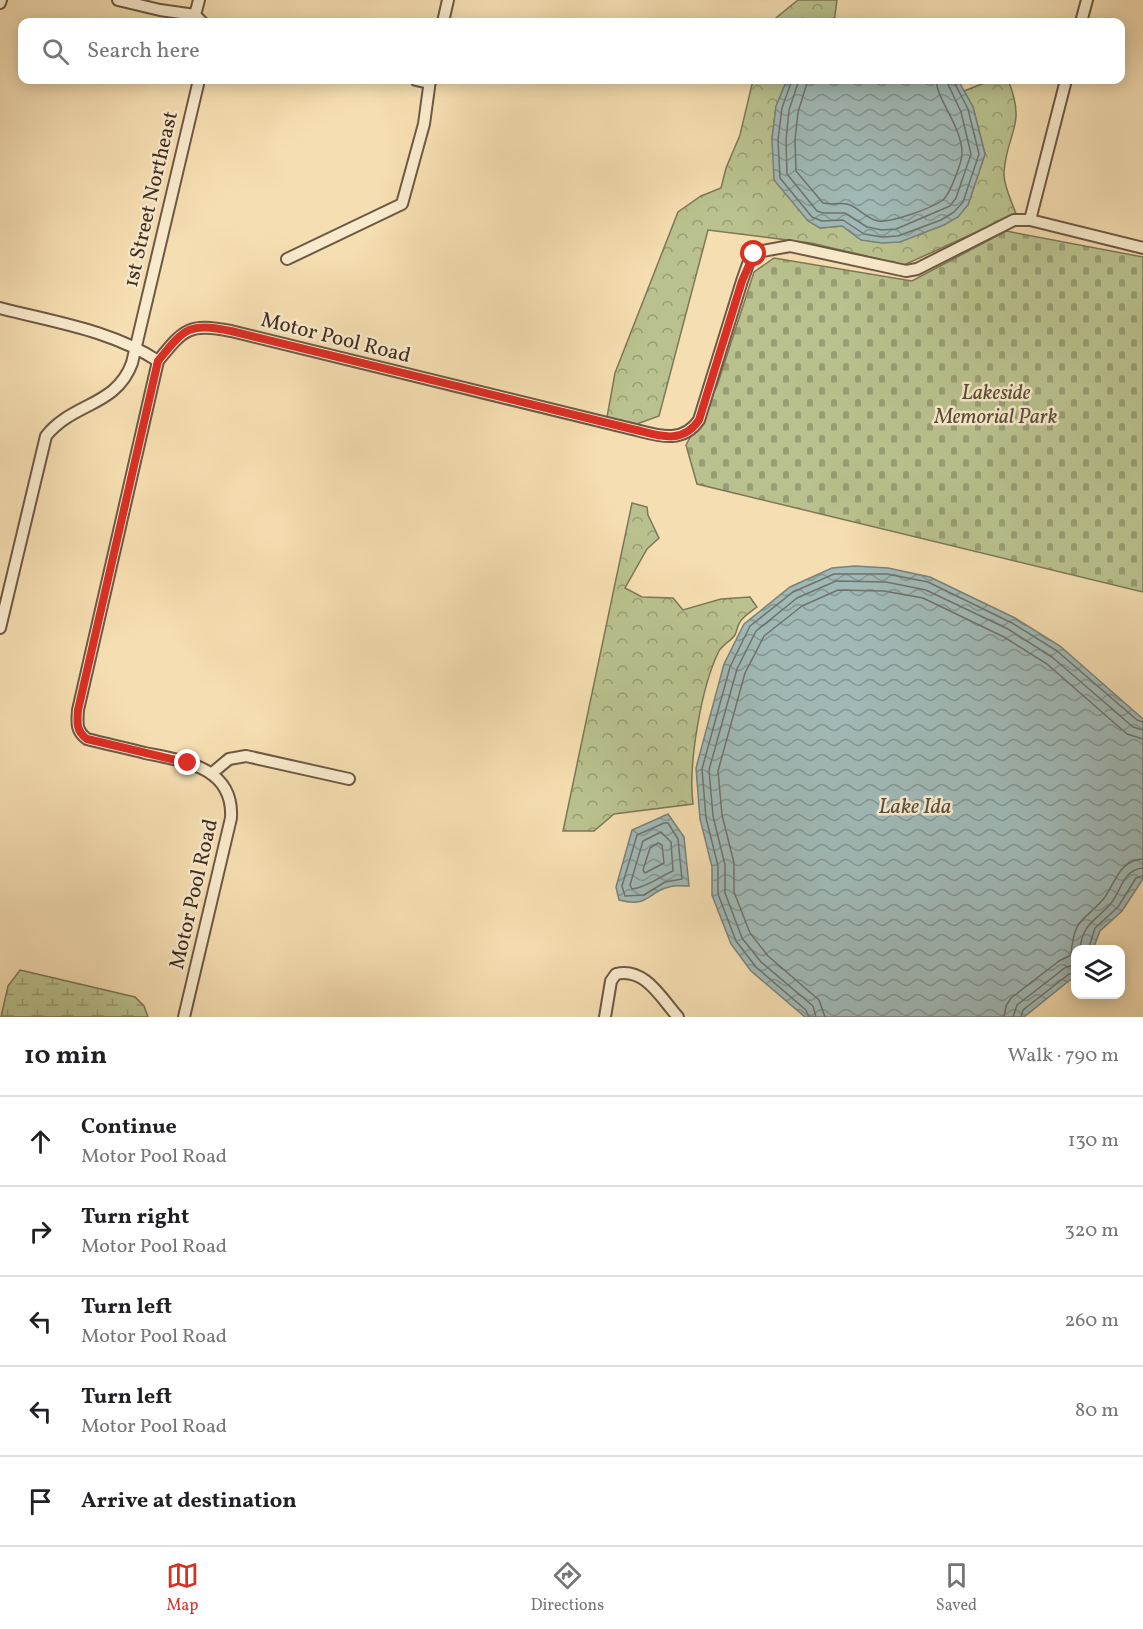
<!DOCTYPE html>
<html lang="en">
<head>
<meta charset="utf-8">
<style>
	:root { --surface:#fff; --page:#f2f2f2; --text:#202124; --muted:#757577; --line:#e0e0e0; --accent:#d93025 }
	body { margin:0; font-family:Vollkorn,serif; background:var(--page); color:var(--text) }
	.controls { position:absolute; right:18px; bottom:18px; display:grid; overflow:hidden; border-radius:12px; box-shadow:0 3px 15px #0003 }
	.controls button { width:54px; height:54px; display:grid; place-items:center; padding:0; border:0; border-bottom:2px solid var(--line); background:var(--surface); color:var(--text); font:30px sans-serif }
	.stop { position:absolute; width:18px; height:18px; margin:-14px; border:4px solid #d93025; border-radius:50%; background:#fff }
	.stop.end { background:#d93025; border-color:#fff; box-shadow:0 2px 6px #0008 }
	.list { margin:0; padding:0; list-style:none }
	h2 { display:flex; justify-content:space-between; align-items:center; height:78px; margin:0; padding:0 24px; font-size:26px }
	h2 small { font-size:20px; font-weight:400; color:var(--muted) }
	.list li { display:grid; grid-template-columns:39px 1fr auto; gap:18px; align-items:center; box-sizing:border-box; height:90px; padding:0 24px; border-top:2px solid var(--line) }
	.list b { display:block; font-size:22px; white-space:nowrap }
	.list p { margin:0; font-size:20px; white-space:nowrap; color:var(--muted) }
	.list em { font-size:20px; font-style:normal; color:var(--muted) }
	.icon { flex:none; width:33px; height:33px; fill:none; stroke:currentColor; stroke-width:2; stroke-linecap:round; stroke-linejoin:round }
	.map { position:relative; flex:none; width:1143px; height:1017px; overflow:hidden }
	.search { position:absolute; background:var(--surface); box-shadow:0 3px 15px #0003; left:18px; right:18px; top:18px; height:66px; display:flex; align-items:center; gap:15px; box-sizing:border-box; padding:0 21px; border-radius:12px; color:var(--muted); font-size:22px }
	.sheet { height:528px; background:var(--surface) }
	nav { display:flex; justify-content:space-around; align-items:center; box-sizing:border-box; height:84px; border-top:2px solid var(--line); background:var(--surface); font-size:16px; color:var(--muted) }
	nav a { display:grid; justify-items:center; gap:3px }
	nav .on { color:var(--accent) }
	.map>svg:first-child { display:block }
	.forest { fill:url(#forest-crowns); stroke:#7d7757; stroke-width:1.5 }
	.wetland { fill:url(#wetland-marsh); stroke:#7d7757; stroke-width:1.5 }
	.cemetery { fill:url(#cemetery-stones); stroke:#7d7757; stroke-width:1.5 }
	.water { fill:url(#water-waves); stroke:#7a817a; stroke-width:1.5 }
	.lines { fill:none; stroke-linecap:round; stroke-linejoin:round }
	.shore { stroke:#70726b; stroke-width:1.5 }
	.street-casing { stroke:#6e5844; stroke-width:14 }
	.street { stroke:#f8eacc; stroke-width:10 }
	.route { stroke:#d93025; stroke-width:8 }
	.labels { text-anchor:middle; stroke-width:5; stroke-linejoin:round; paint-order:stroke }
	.street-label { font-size:21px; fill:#412c20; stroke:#f8eacc }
	.park-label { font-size:21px; font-style:italic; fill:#594a36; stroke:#f8eacc }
	.water-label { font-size:22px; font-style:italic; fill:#594f46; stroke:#f8eacc }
</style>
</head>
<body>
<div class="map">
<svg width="1143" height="1017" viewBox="0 0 1143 1017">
	<defs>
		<pattern id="forest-crowns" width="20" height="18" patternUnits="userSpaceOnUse" patternTransform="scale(1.5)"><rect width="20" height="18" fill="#b9c28e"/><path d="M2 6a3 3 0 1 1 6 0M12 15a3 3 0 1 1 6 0" fill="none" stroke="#989e74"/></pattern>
		<pattern id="wetland-marsh" width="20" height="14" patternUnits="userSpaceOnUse" patternTransform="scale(1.5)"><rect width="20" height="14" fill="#b9c28e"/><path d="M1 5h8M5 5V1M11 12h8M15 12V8" fill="none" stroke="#989e74"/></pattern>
		<pattern id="cemetery-stones" width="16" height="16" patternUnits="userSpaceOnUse" patternTransform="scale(1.5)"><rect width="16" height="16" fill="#b9c28e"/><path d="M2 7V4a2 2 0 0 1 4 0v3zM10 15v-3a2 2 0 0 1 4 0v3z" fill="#989e74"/></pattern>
		<pattern id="water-waves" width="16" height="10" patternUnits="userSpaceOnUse" patternTransform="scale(1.5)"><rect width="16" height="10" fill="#a0b9b6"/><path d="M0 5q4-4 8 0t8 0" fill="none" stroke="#849794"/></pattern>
	</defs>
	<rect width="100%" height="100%" fill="#f5deb1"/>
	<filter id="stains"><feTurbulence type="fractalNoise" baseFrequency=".00333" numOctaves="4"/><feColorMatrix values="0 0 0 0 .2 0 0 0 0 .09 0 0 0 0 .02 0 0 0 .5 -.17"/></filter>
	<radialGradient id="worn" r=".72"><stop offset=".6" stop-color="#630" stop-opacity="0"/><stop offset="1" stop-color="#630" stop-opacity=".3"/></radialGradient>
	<path class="forest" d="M798,0H837L834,22H771Z
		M753,80H787L776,107L772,139L820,228L842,226L900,242L968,205L985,154L973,107L964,91L992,80H1008C1027,126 1007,131 1004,172C1003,185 1012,202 1016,214L904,265L811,243L708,230L659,416L637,424L607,417L615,373L678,212L701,196L721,188L726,168L740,135Z
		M632,503L647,507L648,515L659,538L647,549L625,588L642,597L673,598L683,610L721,599L750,597L757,607C752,611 743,616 740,622C737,626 737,631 735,635C731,641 723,644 719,651C701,687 688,765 693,804L614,814L594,831H563Z"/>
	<path class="wetland" d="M20,970L135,997L144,1006L148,1017H1L8,986Z"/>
	<path class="cemetery" d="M1006,231L1143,257V592L697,484L686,445L717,386L754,272L774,258L912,281Z"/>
	<path class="water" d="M787,80H958L973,107L985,154L968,205L958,217L944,225L900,242L882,243L861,240L842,226L820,228L808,221L774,180L772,139L776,106Z
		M855,566L888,568L930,577L1015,618L1060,646L1143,719V879L1122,911L1100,931L1093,949L1076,950L1075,976L1024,1017H805L751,971L731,944L712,895V867L700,819L696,768L724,664L744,624L790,587L832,568Z
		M668,814L684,837L689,886C683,886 675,885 669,887C647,892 650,908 619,900L616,887L632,830Z"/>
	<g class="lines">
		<path class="shore" d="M792,80L782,108L778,140L780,178L812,217L822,221L843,220L864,234L882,237L898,236L941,220L954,212L963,202L979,154L968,109L953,80
			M799,80L789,110L786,140L787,174L817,211L823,213H845L867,227L882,230L896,229L950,206L956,198L971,154L961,112L946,80
			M808,80L798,112L795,140L796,171L823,203C831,205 841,202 850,205C860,209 867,219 878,221C891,223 932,208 943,200C950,194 962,162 962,153C962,127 937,100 936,80
			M664,823H668L678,839L682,879L665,882L644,895L625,896L622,886L637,835Z
			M661,832L671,842L673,871C661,876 645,888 632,889L630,885L643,841Z
			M658,843L662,845L664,863L645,873L643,870L650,848Z
			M1080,950C1082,922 1098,920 1112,902C1121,890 1124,869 1143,868
			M1088,950L1095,928L1118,907L1136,878L1143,876
			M809,1017L806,1010L756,967L736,941L718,894V866L706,818L702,769L730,667L750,626L793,592L834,574H887L928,582L1012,623L1057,651L1137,720L1143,722
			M816,1017L813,1006L761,962L742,938L725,893V865L713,816L709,770L737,669L756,631L797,598L836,581L886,582L926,590L1008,629L1052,657L1133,727L1143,730
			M825,1017L819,1000L768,956L750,933L734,892V863L722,815L718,771L745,673L764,636L802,606L838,590L884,591L923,598L1004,637L1047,664L1127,734L1143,739
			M1004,1017L1006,1006L1011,998L1059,961L1071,955C1074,915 1085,922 1105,897C1116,881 1120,860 1143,859
			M1013,1017L1017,1005L1066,967L1076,965
			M1021,1017L1023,1010L1069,974L1076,973"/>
		<defs>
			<path id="street" d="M118,0L160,10L195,15
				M199,0L195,15L202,22
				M0,3L1,0
				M443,22L448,0
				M1081,22L1087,0
				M416,80L429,83
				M1030,220L1066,80
				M287,259L402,204L424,124L430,80
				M0,308C53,322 111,330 158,361
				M0,628L46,436C73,402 116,407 132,363L199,80
				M211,774L229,759L246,756L349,779
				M184,1017L231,818C234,767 184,761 145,753C126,748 106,744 87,739C76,731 77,723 78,710L158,361C184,329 188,323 231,331L632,429C657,435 682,445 699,420L742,281L748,264L757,252L790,246L906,271L917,269L1014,220H1030L1143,248
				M605,1017L611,981L616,974C645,967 661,998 678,1017"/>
		</defs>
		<use href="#street" class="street-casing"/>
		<use href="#street" class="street"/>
	</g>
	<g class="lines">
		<path class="route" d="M188,763L87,739C76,731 77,722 78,710L158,361C184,329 188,322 231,331L632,429C658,435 681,446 699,420L742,281L754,254"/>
	</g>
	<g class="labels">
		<g class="street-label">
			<text transform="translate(150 199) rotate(-77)" y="7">1st Street Northeast</text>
			<text transform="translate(336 337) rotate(14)" y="7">Motor Pool Road</text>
			<text transform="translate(193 894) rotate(-77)" y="7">Motor Pool Road</text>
		</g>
		<g class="park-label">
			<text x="996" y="399">Lakeside<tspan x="996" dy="24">Memorial Park</tspan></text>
		</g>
		<g class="water-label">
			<text x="915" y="813">Lake Ida</text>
		</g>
	</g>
	<rect width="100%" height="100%" filter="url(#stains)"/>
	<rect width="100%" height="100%" fill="url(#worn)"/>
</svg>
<div class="controls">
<button><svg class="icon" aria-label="layers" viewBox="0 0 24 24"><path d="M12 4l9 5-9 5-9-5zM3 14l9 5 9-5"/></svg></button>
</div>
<div class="stop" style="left:754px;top:254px"></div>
<div class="stop end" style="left:188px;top:763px"></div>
<div class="search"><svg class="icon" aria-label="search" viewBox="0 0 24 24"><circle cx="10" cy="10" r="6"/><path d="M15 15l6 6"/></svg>Search here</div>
</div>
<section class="sheet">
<h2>10 min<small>Walk · 790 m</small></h2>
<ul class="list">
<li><svg class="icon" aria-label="ahead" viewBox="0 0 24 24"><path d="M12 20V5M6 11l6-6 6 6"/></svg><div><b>Continue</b><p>Motor Pool Road</p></div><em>130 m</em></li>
<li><svg class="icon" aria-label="right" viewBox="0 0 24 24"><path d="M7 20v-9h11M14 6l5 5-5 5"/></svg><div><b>Turn right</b><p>Motor Pool Road</p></div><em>320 m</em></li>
<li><svg class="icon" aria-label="left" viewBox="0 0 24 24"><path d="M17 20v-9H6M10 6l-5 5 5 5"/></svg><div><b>Turn left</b><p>Motor Pool Road</p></div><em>260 m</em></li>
<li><svg class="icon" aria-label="left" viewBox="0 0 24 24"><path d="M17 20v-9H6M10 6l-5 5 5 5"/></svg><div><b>Turn left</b><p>Motor Pool Road</p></div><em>80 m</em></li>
<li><svg class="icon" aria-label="arrive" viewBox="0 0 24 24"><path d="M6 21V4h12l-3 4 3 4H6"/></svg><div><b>Arrive at destination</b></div></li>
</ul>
</section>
<nav>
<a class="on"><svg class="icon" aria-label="map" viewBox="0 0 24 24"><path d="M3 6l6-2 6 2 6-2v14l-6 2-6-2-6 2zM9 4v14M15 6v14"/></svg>Map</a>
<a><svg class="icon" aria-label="directions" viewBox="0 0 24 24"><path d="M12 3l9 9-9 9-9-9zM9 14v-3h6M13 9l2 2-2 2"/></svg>Directions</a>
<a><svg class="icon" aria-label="saved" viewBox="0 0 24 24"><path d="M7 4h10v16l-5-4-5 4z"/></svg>Saved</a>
</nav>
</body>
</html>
